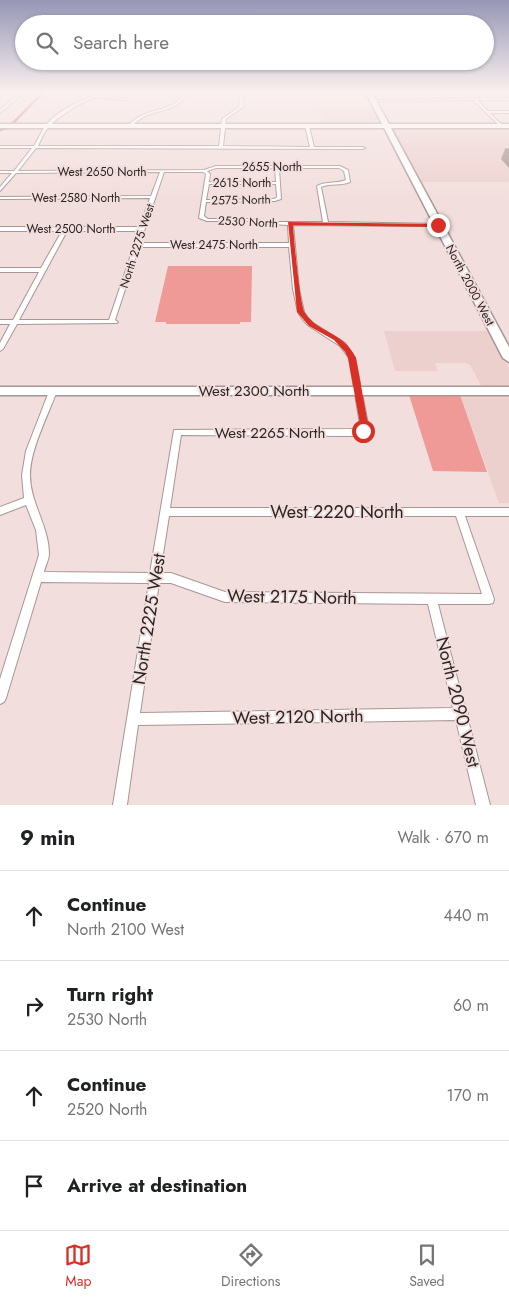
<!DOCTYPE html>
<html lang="en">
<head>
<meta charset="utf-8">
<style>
	:root { --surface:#fff; --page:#f6f6f6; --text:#202124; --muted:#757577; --line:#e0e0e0; --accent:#d93025 }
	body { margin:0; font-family:Jost,sans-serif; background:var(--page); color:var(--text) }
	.stop { position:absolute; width:15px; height:15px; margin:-11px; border:4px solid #d93025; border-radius:50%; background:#fff }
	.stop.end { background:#d93025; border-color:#fff; box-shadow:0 1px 5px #0008 }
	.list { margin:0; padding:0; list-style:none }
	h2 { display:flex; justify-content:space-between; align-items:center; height:65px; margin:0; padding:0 20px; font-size:21px }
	h2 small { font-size:16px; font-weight:400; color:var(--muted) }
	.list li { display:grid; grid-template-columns:32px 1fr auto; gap:15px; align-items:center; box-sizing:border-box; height:90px; padding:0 20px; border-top:1px solid var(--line) }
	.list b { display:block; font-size:19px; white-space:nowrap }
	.list p { margin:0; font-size:16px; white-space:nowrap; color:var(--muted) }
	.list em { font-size:16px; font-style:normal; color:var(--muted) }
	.icon { flex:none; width:28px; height:28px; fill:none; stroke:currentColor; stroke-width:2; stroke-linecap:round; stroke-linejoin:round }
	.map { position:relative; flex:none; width:509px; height:805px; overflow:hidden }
	.search { position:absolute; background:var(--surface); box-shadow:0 1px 4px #0004; left:15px; right:15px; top:15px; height:55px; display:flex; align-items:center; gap:12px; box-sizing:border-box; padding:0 18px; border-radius:28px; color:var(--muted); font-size:19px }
	.sheet { height:425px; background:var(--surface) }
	nav { display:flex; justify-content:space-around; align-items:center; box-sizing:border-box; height:70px; border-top:1px solid var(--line); background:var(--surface); font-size:14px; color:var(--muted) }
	nav a { display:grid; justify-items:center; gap:2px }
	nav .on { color:var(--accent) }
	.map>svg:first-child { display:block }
	.built { fill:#ecd0ce }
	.green { fill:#ef9a97 }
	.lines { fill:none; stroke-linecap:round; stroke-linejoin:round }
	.canal { fill:#bd6a68; fill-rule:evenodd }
	.street-casing { stroke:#a89694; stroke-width:2 }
	.secondary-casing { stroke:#a89694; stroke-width:3 }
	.primary-casing { stroke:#a89694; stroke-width:3 }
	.street { fill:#fff; fill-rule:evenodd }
	.secondary { fill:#fff; fill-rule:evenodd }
	.primary { fill:#fff; fill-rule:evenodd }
	.wall { fill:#9d8d8b }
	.building { fill:#b6a4a2; stroke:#7f7371 }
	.route { fill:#d93025 }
	.labels { text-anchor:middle; stroke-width:4; stroke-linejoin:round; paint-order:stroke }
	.far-street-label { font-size:12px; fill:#2b2423; stroke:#f2dedc }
	.street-label { font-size:15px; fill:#2b2423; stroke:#f2dedc }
	.near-street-label { font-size:18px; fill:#2b2423; stroke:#f2dedc }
</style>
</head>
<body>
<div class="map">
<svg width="509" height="805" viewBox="0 0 509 805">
	<rect width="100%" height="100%" fill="#f2dedc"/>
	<path class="built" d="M319,108H374L383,126L323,125Z
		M389,127H509V182H418Z
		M384,331H490L509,368V387H482L470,365L466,363H435L438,371H395Z
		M460,395L509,396V503H499Z"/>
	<path class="green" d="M168,266H252L251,322H240V324H166V322H155Z
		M409,395H460L487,472L433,471Z"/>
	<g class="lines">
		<path class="canal" d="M43,91H46L12,126H10V124Z
			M8,127L9,129L0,131V129Z"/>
		<defs>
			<path id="street" d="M22,91H26L0,113V110Z
				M103,91H107L98,95L126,99L124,100L95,97L76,106L57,119L49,126L43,135L38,146H219L222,119L239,107L241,91H244L243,107L226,119L223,146L310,147L305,126L307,125L309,126L314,147H363L365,148L363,149L36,148L18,171L204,170L216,166H340L348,170L350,182C340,186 331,183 321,187L328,222L438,224L440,225L438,226L293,225L299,289L304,312L308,318L313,323L345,343L355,358L368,424L366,433L356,436L181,435L170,508H509V516H465L494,599L493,603L489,604H438L465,709L468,714L467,716L490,805H476L456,720L138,725L127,805H113L149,583L41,582L6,698L4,702L0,704V679L39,555L36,530L26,505L0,515V507L24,498L22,475L26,451L50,389L53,388L57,391C48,415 30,450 30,475C30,503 49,526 49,554C49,560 45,566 44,572L150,573L174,430L359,429L360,424L349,358L340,346L309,326L303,320L298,312L293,289L289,247H139L115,320L118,322L117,323L17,324L3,349L0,351V343L10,324H0V320H13L39,272H0V268H41L62,231H0V227H140L150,198L0,199V197L151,196L160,172L16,173L0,191V187L12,173H0V171H14L32,148H0V146H34C38,139 41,132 46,125C60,108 83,100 103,91ZM216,168H275L276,182H209L210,174L207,171ZM279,168H339L344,171L346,180C336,184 326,181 317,186L323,222H270L254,219H208L204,216L206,202L275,201L281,199ZM164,172H203L206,174L199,218L207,221H254L270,224L288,225L289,243H140ZM209,184H276L277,197L274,199L206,200ZM67,231H139L109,320H19ZM169,516H456L482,594L225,592L171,573H160ZM159,583H171L225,602L428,604L453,708L140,713Z
				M186,91H189C174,118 150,105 131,127L128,126C147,104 172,116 186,91Z
				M509,98V100H477L488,111H509V113H490L502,125L501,127L473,100L372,101L370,100Z"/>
			<path id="secondary" d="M0,124H509V128H0Z
				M0,387H509V395H0Z"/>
			<path id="primary" d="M365,91H371L509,347V362L503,358Z"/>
		</defs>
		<use href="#street" class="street-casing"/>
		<use href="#secondary" class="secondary-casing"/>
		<use href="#primary" class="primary-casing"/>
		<use href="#street" class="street"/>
		<use href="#secondary" class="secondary"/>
		<use href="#primary" class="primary"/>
	</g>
	<path class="wall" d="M505,149H509V168L501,159Z"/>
	<path class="building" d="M505,149H509V153Z"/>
	<linearGradient id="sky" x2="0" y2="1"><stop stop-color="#9796b5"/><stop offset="0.45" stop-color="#f9f0ef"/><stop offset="1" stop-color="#f9f0ef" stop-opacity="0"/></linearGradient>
	<rect width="509" height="204" fill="url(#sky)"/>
	<path class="route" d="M288,222L438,224L441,225L438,227L293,225C294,239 300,306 305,313C319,334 343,331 356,358L368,424L366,433L363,434L359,431L360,424L348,358L345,352L334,340L309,326L297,312Z"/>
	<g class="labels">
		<g class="far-street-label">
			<text x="272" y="171">2655 North</text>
			<text x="102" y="176">West 2650 North</text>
			<text x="242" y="187">2615 North</text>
			<text x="76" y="202">West 2580 North</text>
			<text transform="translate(241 200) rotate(-1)" y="4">2575 North</text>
			<text transform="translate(248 222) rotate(3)" y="4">2530 North</text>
			<text x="71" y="233">West 2500 North</text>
			<text x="214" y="249">West 2475 North</text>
			<text transform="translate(137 246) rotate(-72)" y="4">North 2275 West</text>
			<text transform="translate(470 285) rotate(62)" y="4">North 2000 West</text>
		</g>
		<g class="street-label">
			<text x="254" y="396">West 2300 North</text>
			<text x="270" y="438">West 2265 North</text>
		</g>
		<g class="near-street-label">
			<text x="337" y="518">West 2220 North</text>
			<text transform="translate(292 597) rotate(1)" y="6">West 2175 North</text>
			<text transform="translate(149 619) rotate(-81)" y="6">North 2225 West</text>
			<text transform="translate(458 702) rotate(76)" y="6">North 2090 West</text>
			<text transform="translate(298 717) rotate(-1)" y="6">West 2120 North</text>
		</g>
	</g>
</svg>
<div class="stop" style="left:363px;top:431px"></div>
<div class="stop end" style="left:438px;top:225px"></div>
<div class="search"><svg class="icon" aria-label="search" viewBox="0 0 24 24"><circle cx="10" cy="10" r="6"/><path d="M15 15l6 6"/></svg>Search here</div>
</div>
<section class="sheet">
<h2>9 min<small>Walk · 670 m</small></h2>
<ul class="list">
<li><svg class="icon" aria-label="ahead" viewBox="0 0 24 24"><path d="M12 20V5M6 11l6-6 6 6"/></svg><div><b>Continue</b><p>North 2100 West</p></div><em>440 m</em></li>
<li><svg class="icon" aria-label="right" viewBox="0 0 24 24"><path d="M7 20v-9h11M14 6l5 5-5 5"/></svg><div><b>Turn right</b><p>2530 North</p></div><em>60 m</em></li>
<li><svg class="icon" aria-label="ahead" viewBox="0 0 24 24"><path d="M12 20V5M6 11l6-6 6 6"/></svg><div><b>Continue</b><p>2520 North</p></div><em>170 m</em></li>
<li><svg class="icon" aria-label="arrive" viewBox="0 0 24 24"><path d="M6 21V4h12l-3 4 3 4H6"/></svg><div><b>Arrive at destination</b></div></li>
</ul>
</section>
<nav>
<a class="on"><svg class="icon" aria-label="map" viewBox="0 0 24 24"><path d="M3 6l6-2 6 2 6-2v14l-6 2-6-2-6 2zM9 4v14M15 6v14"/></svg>Map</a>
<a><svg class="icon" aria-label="directions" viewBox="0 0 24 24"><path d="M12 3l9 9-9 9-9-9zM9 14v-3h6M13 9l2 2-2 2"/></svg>Directions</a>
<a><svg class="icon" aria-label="saved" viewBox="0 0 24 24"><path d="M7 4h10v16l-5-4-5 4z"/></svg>Saved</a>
</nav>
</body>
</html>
